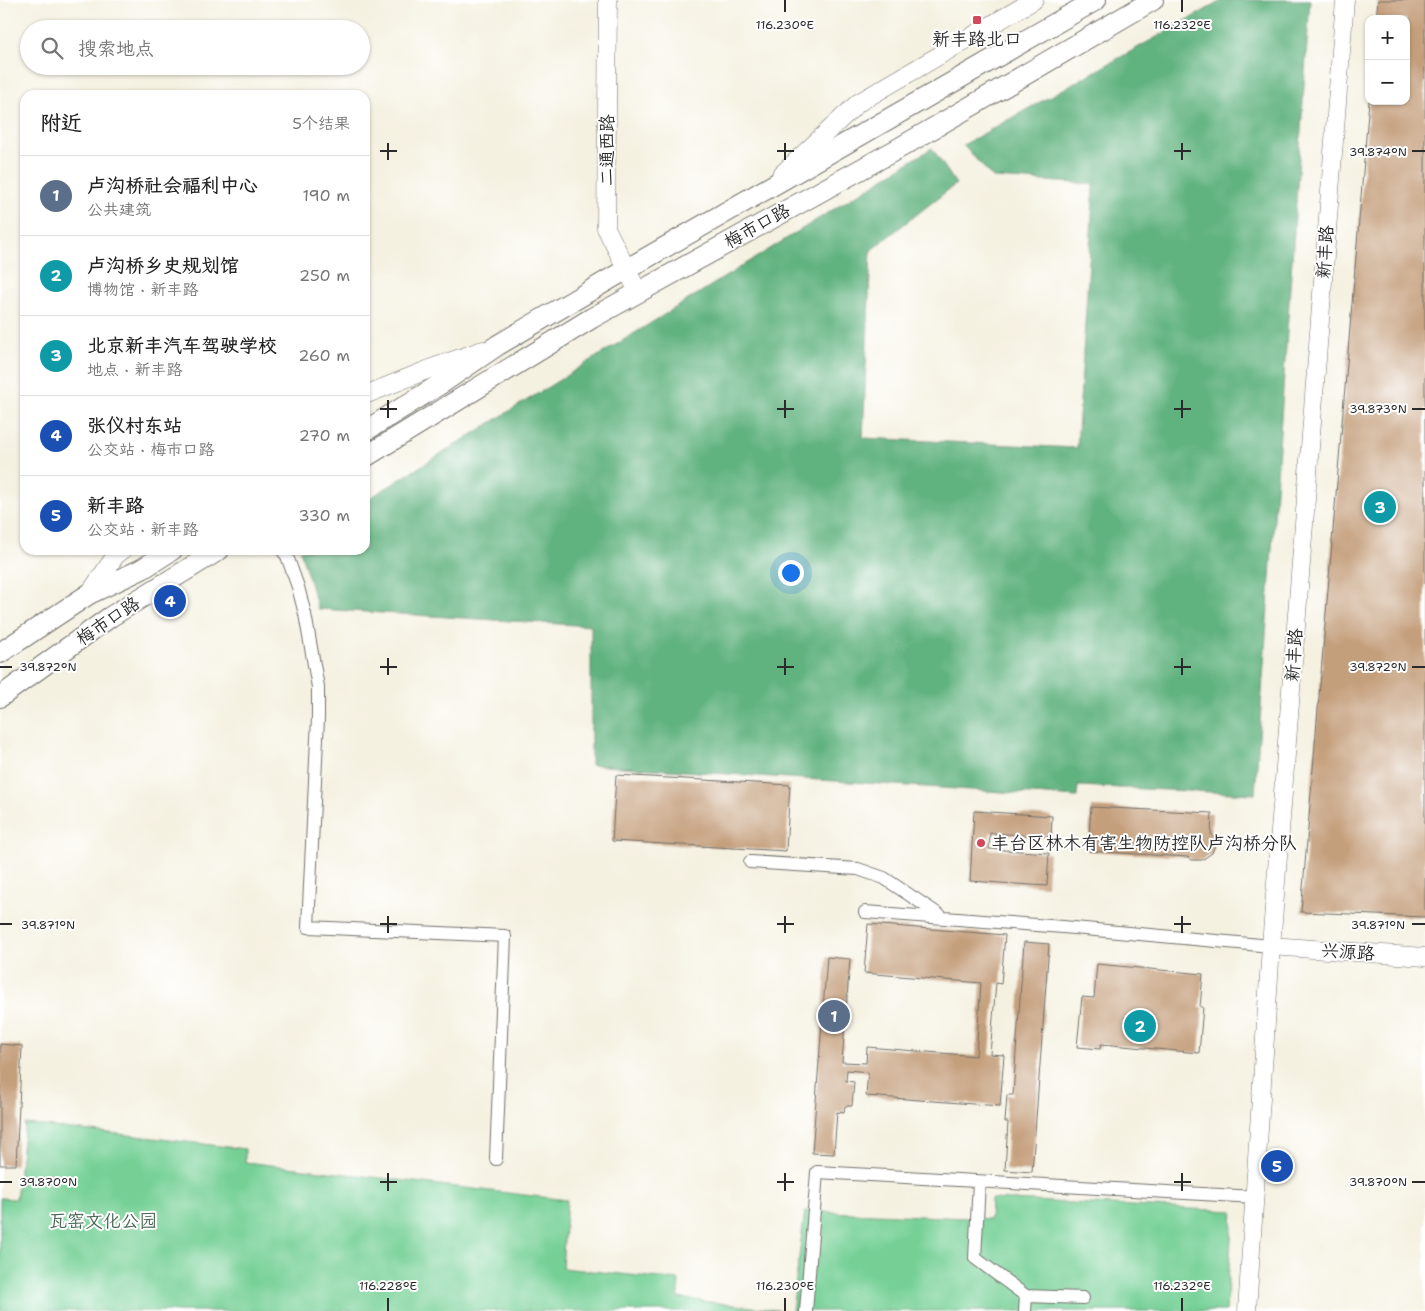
<!DOCTYPE html>
<html lang="zh">
<head>
<meta charset="utf-8">
<style>
	:root { --surface:#fff; --page:#f6f6f6; --text:#222; --muted:#767676; --line:#e0e0e0; --accent:#0f766e }
	body { margin:0; font-family:"Shantell Sans","LXGW WenKai TC",sans-serif; background:var(--page); color:var(--text) }
	.controls { position:absolute; right:15px; top:15px; display:grid; overflow:hidden; border-radius:10px; box-shadow:0 1px 4px #0004 }
	.controls button { width:45px; height:45px; display:grid; place-items:center; padding:0; border:0; border-bottom:1px solid var(--line); background:var(--surface); color:var(--text); font:25px sans-serif }
	.you { position:absolute; left:790px; top:572px; width:18px; height:18px; margin:-12px; border:4px solid #fff; border-radius:50%; background:#1a73e8; box-shadow:0 0 0 8px #1a73e833 }
	.badge { display:grid; place-items:center; width:32px; height:32px; border-radius:50%; background:var(--accent); color:#fff; font-size:16px; font-weight:700 }
	.pin { position:absolute; translate:-50% -50%; border:2px solid #fff; box-shadow:0 1px 5px #0006 }
	.list { margin:0; padding:0; list-style:none }
	h2 { display:flex; justify-content:space-between; align-items:center; height:65px; margin:0; padding:0 20px; font-size:21px }
	h2 small { font-size:16px; font-weight:400; color:var(--muted) }
	.list li { display:grid; grid-template-columns:32px 1fr auto; gap:15px; align-items:center; box-sizing:border-box; height:80px; padding:0 20px; border-top:1px solid var(--line) }
	.list b { display:block; font-size:19px; white-space:nowrap }
	.list p { margin:0; font-size:16px; white-space:nowrap; color:var(--muted) }
	.list em { font-size:16px; font-style:normal; color:var(--muted) }
	.icon { flex:none; width:28px; height:28px; fill:none; stroke:currentColor; stroke-width:2; stroke-linecap:round; stroke-linejoin:round }
	.map { position:relative; flex:none; width:1425px; height:1311px; overflow:hidden }
	.search { position:absolute; background:var(--surface); box-shadow:0 1px 4px #0004; left:20px; top:20px; width:350px; height:55px; display:flex; align-items:center; gap:12px; box-sizing:border-box; padding:0 18px; border-radius:28px; color:var(--muted); font-size:19px }
	.panel { position:absolute; background:var(--surface); box-shadow:0 1px 4px #0004; left:20px; top:90px; width:350px; height:465px; border-radius:15px }
	.map>svg:first-child { display:block }
	.green { fill:#76d096; stroke:#507e60 }
	.forest { fill:#60b27f; stroke:#466e55 }
	.building { fill:#c49f7b }
	.lines { fill:none; stroke-linecap:round; stroke-linejoin:round }
	.street-casing { stroke:#72706b; stroke-width:14 }
	.secondary-casing { stroke:#72706b; stroke-width:19 }
	.primary-casing { stroke:#72706b; stroke-width:22 }
	.street { stroke:#fff; stroke-width:12 }
	.secondary { stroke:#fff; stroke-width:18 }
	.primary { stroke:#fff; stroke-width:20 }
	.ticks { fill:none; stroke:#2b2b2b; stroke-width:2 }
	.poi-dot { fill:#d1495b; stroke:#fff; stroke-width:2 }
	.labels { text-anchor:middle; stroke-width:4; stroke-linejoin:round; paint-order:stroke }
	.poi-label { font-size:18px; fill:#2b2b2b; stroke:#fff }
	.street-label { font-size:18px; fill:#2b2b2b; stroke:#fff }
	.park-label { font-size:18px; fill:#456550; stroke:#fff }
	.ticks-label { font-size:12px; text-anchor:middle; fill:#2b2b2b; stroke:#fff; stroke-width:4; stroke-linejoin:round; paint-order:stroke }
</style>
</head>
<body>
<div class="map">
<svg width="1425" height="1311" viewBox="0 0 1425 1311">
	<rect width="100%" height="100%" fill="#fff"/>
	<filter id="ink" filterUnits="userSpaceOnUse"><feTurbulence type="fractalNoise" baseFrequency=".02" numOctaves="2"/><feDisplacementMap in="SourceGraphic" scale="10" xChannelSelector="R" yChannelSelector="G"/><feConvolveMatrix kernelMatrix="1 2 1 2 8 2 1 2 1" color-interpolation-filters="sRGB"/></filter>
	<filter id="wash" filterUnits="userSpaceOnUse"><feTurbulence type="fractalNoise" baseFrequency=".0096" numOctaves="4" result="noise"/><feDisplacementMap in="SourceGraphic" scale="20" xChannelSelector="R" yChannelSelector="G"/><feGaussianBlur stdDeviation="1.12" result="paint"/><feColorMatrix in="noise" values="0 0 0 0 0 0 0 0 0 0 0 0 0 0 0 0 0 1.4 0 .05"/><feComposite in="paint" operator="in"/></filter>
	<g filter="url(#wash)">
		<rect width="100%" height="100%" fill="#f5f1e1"/>
		<path class="green" d="M25,1124L128,1135L245,1149V1162L567,1200L562,1268L679,1280L678,1298L784,1311H0V1198L16,1199Z
			M991,1199L1233,1211L1226,1311H792L805,1211L990,1219Z"/>
		<path class="forest" d="M1223,0H1310L1255,794L1078,786L1077,797L591,765V626L318,609L300,550H365V501L932,148L956,184L871,250L863,438L1077,448L1094,184L993,178L963,145Z"/>
		<g id="blocks">
			<path class="building" d="M1378,0H1425V917L1301,912L1369,101H1406V19H1376Z
				M616,775L790,785L786,851L612,841Z
				M1091,807L1212,813L1211,834L1214,837L1215,845L1212,853L1202,860H1192L1188,857L1088,851Z
				M974,811L1052,816L1051,837L990,833L989,849L1049,853L1047,886L970,881Z
				M868,924L1005,935L1001,984L996,983L990,1054L1004,1055L1000,1106L866,1096L868,1072L847,1070L846,1081L854,1082L852,1106H845L844,1113L837,1112L834,1154L812,1153L827,957L850,959L842,1062L866,1063L867,1047L976,1056L981,983L864,973Z
				M1024,942L1049,944L1032,1172L1005,1170L1008,1122H1005L1007,1095H1013Z
				M1097,964L1203,974L1200,1007H1203L1199,1053L1101,1044L1100,1049L1077,1047L1082,997L1094,998Z
				M0,1044L22,1046L16,1165H0Z"/>
		</g>
	</g>
	<g filter="url(#ink)">
		<use href="#blocks" fill-opacity="0" stroke="#72706b" stroke-width="1"/>
		<g class="lines">
			<defs>
				<path id="street" d="M282,550L287,556L298,587L305,614L318,687V718L308,927L505,936L496,1159
					M750,862L858,869L884,878L941,916
					M865,912L1063,927L1271,946
					M979,1182L975,1258L1026,1296L1025,1311
					M1026,1296L1083,1298
					M806,1311L817,1172L1255,1197"/>
				<path id="secondary" d="M608,0L606,228L638,292
					M781,175L858,103L1034,0
					M365,395L432,368L483,350
					M89,594L116,555L123,550
					M1271,946L1425,957
					M1247,1311L1271,946L1345,0"/>
				<path id="primary" d="M365,431L442,383L498,345L627,269L1096,0
					M365,457L592,318L901,147L1153,0
					M0,653L89,594L142,569L172,550
					M0,697L110,617L219,550"/>
			</defs>
			<use href="#street" class="street-casing"/>
			<use href="#secondary" class="secondary-casing"/>
			<use href="#primary" class="primary-casing"/>
			<use href="#street" class="street"/>
			<use href="#secondary" class="secondary"/>
			<use href="#primary" class="primary"/>
		</g>
	</g>
	<path class="ticks" d="M785,0V12M1182,0V12M388,143V160M785,143V160M1182,143V160M380,151H397M777,151H794M1174,151H1191M1412,151H1425M388,400V418M785,400V418M1182,400V418M380,409H397M777,409H794M1174,409H1191M1412,409H1425M388,658V675M785,658V675M1182,658V675M0,667H12M380,667H397M777,667H794M1174,667H1191M1412,667H1425M388,916V933M785,916V933M1182,916V933M0,924H12M380,924H397M777,924H794M1174,924H1191M1412,924H1425M388,1173V1191M785,1173V1191M1182,1173V1191M0,1182H12M380,1182H397M777,1182H794M1174,1182H1191M1412,1182H1425M388,1298V1311M785,1298V1311M1182,1298V1311"/>
	<g class="poi-dot">
		<rect x="972" y="15" width="10" height="10" rx="2.5"/>
		<circle cx="981" cy="843" r="5"/>
	</g>
	<g class="labels">
		<g class="poi-label">
			<text x="977" y="45">新丰路北口</text>
			<text x="991" y="849" text-anchor="start">丰台区林木有害生物防控队卢沟桥分队</text>
		</g>
		<g class="street-label">
			<text transform="translate(607 150) rotate(-90)" y="6">二通西路</text>
			<text transform="translate(757 226) rotate(-29)" y="6">梅市口路</text>
			<text transform="translate(1325 252) rotate(-86)" y="6">新丰路</text>
			<text transform="translate(108 621) rotate(-34)" y="6">梅市口路</text>
			<text transform="translate(1294 655) rotate(-86)" y="6">新丰路</text>
			<text transform="translate(1348 952) rotate(4)" y="6">兴源路</text>
		</g>
		<g class="park-label">
			<text x="103" y="1227">瓦窑文化公园</text>
		</g>
	</g>
	<g class="ticks-label">
		<text x="785" y="29">116.230°E</text>
		<text x="1182" y="29">116.232°E</text>
		<text x="1378" y="156">39.874°N</text>
		<text x="1378" y="413">39.873°N</text>
		<text x="48" y="671">39.872°N</text>
		<text x="1378" y="671">39.872°N</text>
		<text x="48" y="929">39.871°N</text>
		<text x="1378" y="929">39.871°N</text>
		<text x="48" y="1186">39.870°N</text>
		<text x="1378" y="1186">39.870°N</text>
		<text x="388" y="1290">116.228°E</text>
		<text x="785" y="1290">116.230°E</text>
		<text x="1182" y="1290">116.232°E</text>
	</g>
</svg>
<div class="controls">
<button>+</button>
<button>−</button>
</div>
<div class="you"></div>
<div class="pin badge" style="left:834px;top:1016px;background:#5c6f8a">1</div>
<div class="pin badge" style="left:1140px;top:1026px;background:#0f9aa8">2</div>
<div class="pin badge" style="left:1380px;top:507px;background:#0f9aa8">3</div>
<div class="pin badge" style="left:170px;top:601px;background:#1a4fb4">4</div>
<div class="pin badge" style="left:1277px;top:1166px;background:#1a4fb4">5</div>
<div class="search"><svg class="icon" aria-label="search" viewBox="0 0 24 24"><circle cx="10" cy="10" r="6"/><path d="M15 15l6 6"/></svg>搜索地点</div>
<section class="panel">
<h2>附近<small>5个结果</small></h2>
<ul class="list">
<li><span class="badge" style="background:#5c6f8a">1</span><div><b>卢沟桥社会福利中心</b><p>公共建筑</p></div><em>190 m</em></li>
<li><span class="badge" style="background:#0f9aa8">2</span><div><b>卢沟桥乡史规划馆</b><p>博物馆 · 新丰路</p></div><em>250 m</em></li>
<li><span class="badge" style="background:#0f9aa8">3</span><div><b>北京新丰汽车驾驶学校</b><p>地点 · 新丰路</p></div><em>260 m</em></li>
<li><span class="badge" style="background:#1a4fb4">4</span><div><b>张仪村东站</b><p>公交站 · 梅市口路</p></div><em>270 m</em></li>
<li><span class="badge" style="background:#1a4fb4">5</span><div><b>新丰路</b><p>公交站 · 新丰路</p></div><em>330 m</em></li>
</ul>
</section>
</div>
</body>
</html>
